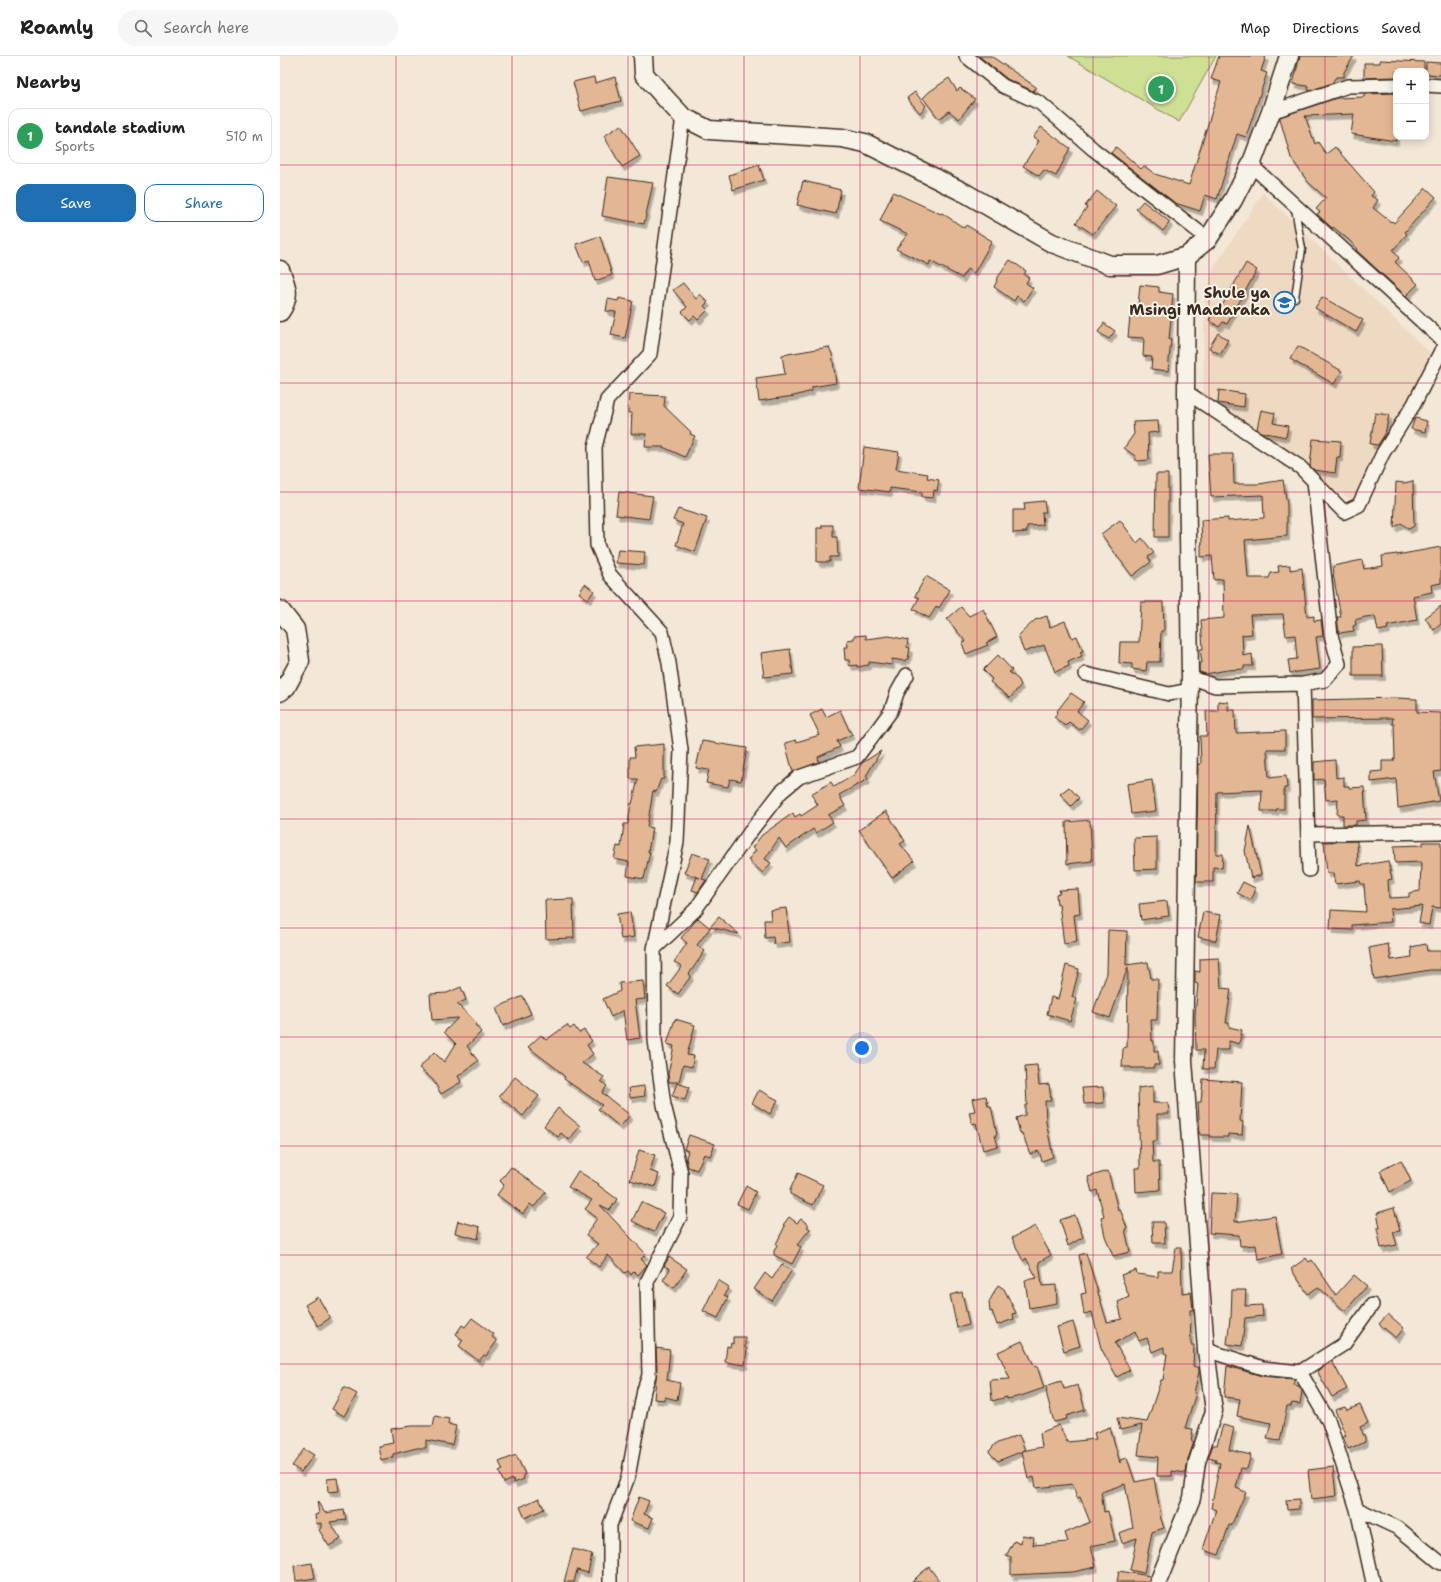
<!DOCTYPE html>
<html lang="en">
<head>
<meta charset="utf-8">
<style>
	:root { --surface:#fff; --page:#f6f6f6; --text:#222; --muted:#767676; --line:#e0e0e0; --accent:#1f6fb2 }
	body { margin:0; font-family:"Shantell Sans",sans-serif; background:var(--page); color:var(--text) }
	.controls { position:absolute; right:12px; top:12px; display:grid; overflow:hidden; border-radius:8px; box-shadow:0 2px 10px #0003 }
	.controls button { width:36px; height:36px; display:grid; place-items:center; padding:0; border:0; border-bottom:1px solid var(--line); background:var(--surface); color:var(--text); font:20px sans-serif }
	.you { position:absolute; left:582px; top:992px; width:14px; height:14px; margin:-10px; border:3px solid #fff; border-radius:50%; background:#1a73e8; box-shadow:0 0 0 6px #1a73e833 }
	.badge { display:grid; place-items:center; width:26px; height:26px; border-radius:50%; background:var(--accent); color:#fff; font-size:13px; font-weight:700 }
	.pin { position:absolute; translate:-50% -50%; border:2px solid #fff; box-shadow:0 1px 4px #0006 }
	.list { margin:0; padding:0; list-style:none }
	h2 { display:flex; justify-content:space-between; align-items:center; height:52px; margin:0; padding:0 16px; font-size:17px }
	h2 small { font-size:13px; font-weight:400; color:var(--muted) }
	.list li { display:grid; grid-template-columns:26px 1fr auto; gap:12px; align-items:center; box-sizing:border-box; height:56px; margin:0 8px 8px; padding:0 8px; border:1px solid var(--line); border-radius:12px }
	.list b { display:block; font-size:15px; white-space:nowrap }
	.list p { margin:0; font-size:13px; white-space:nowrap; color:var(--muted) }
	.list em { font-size:13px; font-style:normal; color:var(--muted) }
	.actions { display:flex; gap:8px; padding:12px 16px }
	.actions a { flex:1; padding:9px 0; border:1px solid var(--accent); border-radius:12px; text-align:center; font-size:14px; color:var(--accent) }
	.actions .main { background:var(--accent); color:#fff }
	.icon { flex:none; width:22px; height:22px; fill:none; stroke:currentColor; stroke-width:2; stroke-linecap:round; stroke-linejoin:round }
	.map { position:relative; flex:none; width:1161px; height:1526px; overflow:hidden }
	header { display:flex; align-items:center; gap:24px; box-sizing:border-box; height:56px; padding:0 20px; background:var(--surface); border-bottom:1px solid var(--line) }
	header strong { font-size:19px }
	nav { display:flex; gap:22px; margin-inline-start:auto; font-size:14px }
	.search { width:280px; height:36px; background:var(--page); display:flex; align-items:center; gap:10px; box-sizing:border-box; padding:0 14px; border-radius:22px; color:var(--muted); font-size:15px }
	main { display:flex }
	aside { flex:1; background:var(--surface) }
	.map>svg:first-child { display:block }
	.built { fill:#eed9c3 }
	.green { fill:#cee094; stroke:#848559 }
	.building { fill:#e3b793; stroke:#3b2a1e; filter:url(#shadow) }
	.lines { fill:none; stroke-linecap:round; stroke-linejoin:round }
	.service-casing { stroke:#3b2a1e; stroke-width:9 }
	.minor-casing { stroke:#3b2a1e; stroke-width:16 }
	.tertiary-casing { stroke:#3b2a1e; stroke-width:19 }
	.secondary-casing { stroke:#3b2a1e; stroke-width:21 }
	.service { stroke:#f7f3e8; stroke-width:6 }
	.minor { stroke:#f7f3e8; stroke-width:13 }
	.tertiary { stroke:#f7f3e8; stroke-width:16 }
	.secondary { stroke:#f7f3e8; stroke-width:18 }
	.grid { fill:none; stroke:#c2185b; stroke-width:1; stroke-opacity:0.55 }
	.labels { text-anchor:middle; stroke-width:4; stroke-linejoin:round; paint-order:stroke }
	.poi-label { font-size:15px; font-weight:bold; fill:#3b2a1e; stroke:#f7f3e8; text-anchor:end }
</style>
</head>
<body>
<header>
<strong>Roamly</strong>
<div class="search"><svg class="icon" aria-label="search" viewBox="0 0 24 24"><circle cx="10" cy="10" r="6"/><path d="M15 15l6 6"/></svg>Search here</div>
<nav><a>Map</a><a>Directions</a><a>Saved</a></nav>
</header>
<main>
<aside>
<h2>Nearby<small></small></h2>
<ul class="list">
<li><span class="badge" style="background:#2e9e5b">1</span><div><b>tandale stadium</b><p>Sports</p></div><em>510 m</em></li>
</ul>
<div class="actions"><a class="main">Save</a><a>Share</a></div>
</aside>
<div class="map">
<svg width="1161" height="1526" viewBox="0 0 1161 1526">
	<defs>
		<filter id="shadow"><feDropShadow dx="2.5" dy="4.5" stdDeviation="0" flood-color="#0004"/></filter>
	</defs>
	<rect width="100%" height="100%" fill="#f3e7d7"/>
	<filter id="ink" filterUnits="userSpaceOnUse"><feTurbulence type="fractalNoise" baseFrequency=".025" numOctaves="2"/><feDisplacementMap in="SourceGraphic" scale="8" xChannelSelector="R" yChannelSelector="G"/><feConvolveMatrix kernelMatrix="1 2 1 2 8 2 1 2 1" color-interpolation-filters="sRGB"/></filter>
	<g filter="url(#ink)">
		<path class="built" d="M983,137L1152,299L1075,445L1052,433L923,343L925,239L935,210Z"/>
		<path class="green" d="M788,0H936L899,66Z"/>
		<path class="building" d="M699,0H711L756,31L753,35L727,23Z
			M939,0H986L981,15L987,17L966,81L957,78L937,143L925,139L920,155L895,147L831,97L836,91L861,113L864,110L875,118L909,129L941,26L931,23Z
			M1020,0H1074L1064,16V21H1056L1052,27L1029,35L1028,30L1013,28Z
			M1100,4L1144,6V15H1116V21L1084,22V7H1100Z
			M1146,6L1161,7V19L1146,18Z
			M314,21L315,27L335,21L341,45L301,55L293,26Z
			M669,22L677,35L680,32L695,43L679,63L669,55L659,63L643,42L649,36Z
			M635,36L646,50L640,57L627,42Z
			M1116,37V85L1071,78L1074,58L1025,60L1035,88L1038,86L1046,98L1055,91L1094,136L1091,140L1098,144L1093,152L1111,166L1112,165L1114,167L1146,132L1156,141L1125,176L1127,178L1113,194L1119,202L1115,206L1138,228L1126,240L1076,194L1077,193L1069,184L1053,171L1052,172L1037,158L1040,156L1036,153L1046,142L1028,126L1011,102L1000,63V61L1057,42L1084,41V38Z
			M341,69L360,100L342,111L324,80Z
			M761,71L790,92L776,120L764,114L759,120L743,110L759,85L753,81Z
			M479,109L484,124L453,134L449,119Z
			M328,121L373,127L364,168L322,160Z
			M523,125L561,134L556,158L517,149Z
			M817,135L836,150L813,178L796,167L807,151L805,150Z
			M613,136L661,158L662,157L684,172L686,169L712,185L694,217L687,213L682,222L650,205L649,209L616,193L628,178L600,165Z
			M863,145L890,166L883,175L856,153Z
			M320,180L332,219L315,225L309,204L303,206L296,188Z
			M730,204L746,215L744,219L749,222L746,227L753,232L744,245L737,240L734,245L714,231L717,225L716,224Z
			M966,207L977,214L947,268L943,266L939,271L929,264L935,255L938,257Z
			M403,227L416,243L420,238L428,246L424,250L428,254L418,264L414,260L410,264L402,256L407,251L393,234Z
			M860,229L879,231V236L893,238L889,284H891L888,315L871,313L872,301L863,300L864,282L848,281L850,260H857Z
			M1042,241L1083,264L1076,276L1035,252Z
			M339,242L353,245L345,282L331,279L336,256L326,255L328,243L338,245Z
			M824,267L835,275L829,283L818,276Z
			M938,277L948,284L940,298L929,292Z
			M1018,290L1062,315L1054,328L1010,303Z
			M549,291L552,298L556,327L532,331V335L514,340L479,345L476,322L505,318L502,299Z
			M939,334L965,338L964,351L938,347Z
			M349,338L385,340L384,350L411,376L410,378L415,380L405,401L383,391H365L366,378H351L352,357H348Z
			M981,354L995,357L993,367L1008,370L1006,381L981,376L977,373Z
			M1095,357L1109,359L1105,378L1098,389L1090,388Z
			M1135,362L1147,365L1145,376L1131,373Z
			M878,365L879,376L868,377L869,404L856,405L855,400L844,392L854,378L853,366Z
			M1033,383L1061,385L1060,401H1057L1055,417L1034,414L1030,410Z
			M584,391L619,396L616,413L648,418L647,422L659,424L657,435L654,434L653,442L642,441V436L610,432V436L579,432Z
			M928,398H953L954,428H979L1003,424L1007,449V480L965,484L968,522H989L991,517L999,516L998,510L1010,509V514L1022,512L1027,561L1034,560V565L1041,564L1043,580L1036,581L1040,613L1010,617L1008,604L1017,603L1015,579L1006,580L1003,558L970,559L972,578L962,579L963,600L972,598L973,610H964V613L947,614L926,618L919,616V607H922L920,593H923L921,564L944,562L943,523L934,524L932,500L921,501V488H922L921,464L948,462V465L984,462L983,439L931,441Z
			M876,418H888V481H875Z
			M1133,425L1134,470L1129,473L1121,467L1114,472L1116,426L1124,427Z
			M339,436L373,440L369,463L336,459Z
			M764,445L766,456H762L763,469L747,470V476L733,477V454H745L744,447Z
			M398,453L427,462L415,496L396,489L403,468L393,464Z
			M840,464L857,487L862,482L874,497L868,501L871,506L852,520L821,478Z
			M542,469H553V481H557L558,501H550V506H537V472H542Z
			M1161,491V527L1151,529L1152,536L1133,540L1137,564L1107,570L1108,573L1098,575L1095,560L1085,561L1075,564L1076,569L1073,570L1074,575L1059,577L1057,561H1061L1053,518H1054L1053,510L1082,504L1084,513L1103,510L1102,500L1117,498V499Z
			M338,494L365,496L364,509L336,507Z
			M646,520L670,534L659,552L657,550L649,562L633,553L639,542L635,540Z
			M305,528L314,535L308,543L299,537Z
			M861,546H883L884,575H881L880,606H867L866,615L852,613V608L839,607L840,586H859Z
			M1161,550V568L1154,574L1145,562Z
			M681,551L689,560L703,553L717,581L706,587L708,589L686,598L682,587L686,586L667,563Z
			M767,560L770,571L785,565L792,582L797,580L803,595L800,596L802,600L788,606L789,610L775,616L764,589L744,596L738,580L755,564Z
			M586,579V583L609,580L628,584L627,591L630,592L628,603H626L625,605L612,603V609L589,606V609L577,611V609L570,610L569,604H565L564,591H568L567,584L574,583V580Z
			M1102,590L1103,620H1073V591Z
			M510,593L513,618L484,621L481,597Z
			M718,599L732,614L729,616L738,623L741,629L730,642L710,626L712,623L703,614Z
			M791,637L804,646L797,655L808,664L800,674L789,666L785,670L774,661L778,656L777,655Z
			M1116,642L1137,643V656L1161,657V715L1154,716L1159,745L1118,752L1116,723L1091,726V716L1102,715V705H1114L1113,703H1115L1114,668H1112L1113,662L1032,663V644Z
			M938,645L948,646V654H955L956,677L1005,675V693H987L989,722L1006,720L1007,732H1004V753H996V755H981L982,734L937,736L936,798H943L942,812L933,811V826H916L918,708H921L920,680H927L926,655H938Z
			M542,653L546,661L560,654L570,676L573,678L557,685L560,691L538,701L539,706L513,716L505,687L516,684V686L540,679L530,659Z
			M422,685L467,692L461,725L450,723L448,731L426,727L429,714L416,712Z
			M384,688V723H381L376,736L373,735L367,771L372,772L368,796H370L364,823L347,820L349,806L334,803L337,790L341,791L344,768H348L351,747L352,748L358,723H350V701H355L354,691Z
			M601,695L586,720L588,723L559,739L565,750L548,759L553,766L536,777L533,773L506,792L499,782L485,803L491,807L483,817L468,804L476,794L472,792L482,779L513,757L515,761L520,758L521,760L538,749L531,738L551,726L554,731L574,719L582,707Z
			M1055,704L1056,722L1064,721V730H1069V732L1084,731L1086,764L1076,765V769H1063V759H1057L1058,743L1046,744L1044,723L1034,724V706Z
			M872,724L876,755L851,758L847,728Z
			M789,731L799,742L791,750L780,738Z
			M606,755L625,785L620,788L634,805L612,822L579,774Z
			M810,764L812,805L787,808L786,766Z
			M970,770L981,819L971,822L965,795Z
			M877,781V813L855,814L854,782Z
			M1077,785L1078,810L1108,805L1112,823L1108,824L1109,842L1129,841V837L1140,835L1141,806L1115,807L1114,790L1143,789V786H1161V852L1152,851L1149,869L1139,867L1142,850L1110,853L1111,866L1072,869V874L1050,873L1051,854L1086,856L1084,828H1081L1080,825L1055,828L1053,817H1047L1044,786Z
			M412,797L430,803L422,823L426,824L418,836L412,834L417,821L420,822L404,817Z
			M963,826L975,832V836L971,844L957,837Z
			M798,833L800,858L794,859L797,886L784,888L779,848L777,849L776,838L780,837L779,834Z
			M293,843L294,882L266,883L265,844Z
			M887,845L889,860L861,864L859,848Z
			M506,852L510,886L494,888L493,881L485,882L484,864H491L490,854Z
			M350,856L354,881L341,883L337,858Z
			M923,856L941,859L936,885L918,881Z
			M439,861L459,878L430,871Z
			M418,862L430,872L417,889L425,895L409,918L411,920L398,938L387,930L402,910L394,906L407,887L401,882Z
			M828,874L847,875L846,909L868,906L871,923H878L877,964H871L872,985H874V995H878L879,1009H874V1012H851V1011H842L843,992L847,991L848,911L830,962L813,956L827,917Z
			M1108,888L1111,904L1132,901L1131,891L1146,888L1147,895H1161V914H1150L1094,923L1089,892Z
			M939,902L941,932L951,933L946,967H949V971L962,974L959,988L949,985V994H936L934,1013H923L924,994H916L915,959L918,928L915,927V915L920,916V903Z
			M786,909L799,913L792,941L797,943L790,965L767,958L771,941L778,943Z
			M363,925L365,943L355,944L360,982L347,984L343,954L331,961L323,943L340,935L339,927Z
			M181,931L186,944L177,948L197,967L195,969L201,976L187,990L198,1005L178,1020L181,1026L161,1038L153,1024L139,1012L154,996L164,1006L176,988L164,976L178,962L152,964L150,938L167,937Z
			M243,940L251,958L223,970L216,952Z
			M395,963L415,969L407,999L414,1000L412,1011L403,1009L399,1026H389L388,1018L394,990L387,988Z
			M287,969L290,973L294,970L299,977L304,974L312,985L307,989L313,998L302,1007L324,1021L321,1025L327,1030L322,1037L350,1059L340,1071L318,1053L322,1049L284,1023L285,1021L277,1013L248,991L261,979L266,984Z
			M757,1009L759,1029L769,1028L771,1045H765L766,1066L773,1101L762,1105L759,1095L750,1098L742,1077H740L736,1062L745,1059V1049H747L745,1010Z
			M235,1021L259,1040L243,1060L219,1040Z
			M923,1023L962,1026L960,1065L963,1066L962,1079L948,1078V1081H930V1079H920L918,1046H921Z
			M397,1027L409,1031L405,1044L392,1040Z
			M364,1030L365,1040L350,1042L349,1032Z
			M873,1030V1047H888L889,1058H877V1085H872L873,1106H879L880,1134L856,1136L855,1112H860L858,1032Z
			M823,1031L824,1047L804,1048L802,1032Z
			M479,1034L498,1044L490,1058L472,1047Z
			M706,1040L708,1050H711L717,1078L715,1079L718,1090L703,1094L696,1067L692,1068L689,1056L695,1055L692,1043Z
			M278,1052L300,1070L289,1084L281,1077L278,1081L264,1070Z
			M409,1079L435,1088L430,1100L424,1098L417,1114L408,1111L406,1102L408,1095L404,1093Z
			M359,1094L375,1099L370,1115L379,1118L375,1131L350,1124Z
			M1121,1104L1131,1125L1110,1136L1100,1115Z
			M231,1111L266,1136L254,1151L250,1148L243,1158L217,1139L224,1129L220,1125Z
			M298,1115L319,1128L318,1129L337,1143L330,1154L320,1149L366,1198L361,1203L367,1209L358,1219L354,1215L351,1219L348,1215L345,1217L328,1199L319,1211L306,1201L318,1188L306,1179L317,1162L305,1153L312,1144L288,1131Z
			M828,1115L838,1154L840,1153L847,1172L845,1173L850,1196L833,1200L825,1180L821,1161L824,1160L817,1134L812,1136L808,1121Z
			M518,1117L543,1129L533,1149L510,1138V1134Z
			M466,1130L476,1136L468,1153L457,1148Z
			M931,1137L957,1138L955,1166L995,1160L1002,1198L978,1203L976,1189L960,1190L959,1179L929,1177Z
			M361,1146L384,1157L374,1176L352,1165Z
			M1114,1152L1120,1175L1113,1176L1117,1189L1101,1192L1097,1172H1100L1097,1157Z
			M795,1159L803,1181L788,1190L780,1164Z
			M509,1161L517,1167L521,1163L529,1169L527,1171L530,1173L517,1189L521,1191L512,1208L494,1199V1195L497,1189L496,1188L505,1170L503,1169Z
			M178,1165L200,1171L198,1183L175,1177Z
			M872,1166H884L885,1187H873Z
			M755,1170L771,1199L759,1206L762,1230L776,1229L777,1247L749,1252L745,1224L757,1222L746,1202L744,1205L742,1203L732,1182Z
			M896,1191H901L902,1237L911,1236L913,1254H910L911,1289H914L913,1310L919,1312V1316L914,1337H916L905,1372L913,1373L911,1385L914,1386L908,1403L906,1417L892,1415V1420H877L878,1401L858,1399L862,1369L840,1374L837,1362L867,1366L881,1324H883L887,1298L884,1297V1291L872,1296L867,1282L859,1285L855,1275L835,1287L850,1314L837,1321L821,1292L812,1256L804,1258L801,1238L806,1237L799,1199L806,1197L827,1266L842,1263L838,1246L849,1241L841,1219L856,1214L857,1218L878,1221V1215H892Z
			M389,1201L407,1213L394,1232L383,1224L390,1213L384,1210Z
			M1026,1202L1029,1206L1032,1204L1056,1239L1074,1219L1087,1230L1065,1255L1038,1231L1028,1238L1011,1213Z
			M502,1208L512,1214L492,1245L474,1233L485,1217L492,1223Z
			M438,1224L449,1231L444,1239L448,1241L438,1262L423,1255Z
			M718,1229L724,1233L736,1257L733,1258L734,1263L717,1269L712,1255L710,1256L709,1246Z
			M952,1234H966L965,1250L982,1249L983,1260L965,1262L962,1290L947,1288L950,1262H951Z
			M682,1236L689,1269L677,1272L670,1239Z
			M38,1241L50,1262L38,1270L25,1249Z
			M1108,1258L1124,1272L1116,1282L1099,1268Z
			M192,1262L214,1278L212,1281L217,1285L206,1300L204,1299L199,1305L179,1290L183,1284L176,1278L182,1269L185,1271Z
			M793,1266L800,1290L784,1295L777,1271Z
			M453,1281H465V1292L467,1293L465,1309L445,1306L447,1290L450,1291L451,1287L453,1288Z
			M742,1285L755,1311L757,1310L764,1332L741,1340L727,1343V1341L712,1345L710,1324L730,1323L718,1296Z
			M376,1292L390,1294L387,1324L400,1327L397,1344L385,1341V1344L374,1343L377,1312Z
			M1052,1305L1067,1333L1052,1341L1037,1315Z
			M947,1310L982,1320L1014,1323V1329L1019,1330L1022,1335L1020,1348L1012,1347L1011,1350H1007L1000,1385L987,1383L991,1367L957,1360L960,1343L944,1341Z
			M781,1325L784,1333L798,1329L805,1354L786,1360L787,1363L774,1366L767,1340L766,1330Z
			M64,1331L77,1338L64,1360L52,1353Z
			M1080,1349L1088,1367L1080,1371L1085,1382V1386L1068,1393L1063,1381L1066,1380L1055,1354L1065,1351L1067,1354Z
			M155,1360L169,1363L168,1368L176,1370L172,1389L146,1384V1392H137L113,1398V1401L101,1404L98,1390L113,1387L111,1373L132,1370H153Z
			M779,1369L787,1386L816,1383L814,1377L830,1371L840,1407V1404L847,1402L855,1426L874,1422L880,1456L879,1457L884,1472L872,1476L864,1517L850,1514L857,1482L842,1487L839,1477L853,1472L845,1428L821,1436L824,1456L828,1455L835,1485L811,1490L816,1511L793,1516L731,1519V1502L726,1500L734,1485L741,1488L742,1479L754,1481L753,1489L788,1486L785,1477L810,1466L800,1441L797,1442L793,1428L756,1432L754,1421L748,1423L742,1395L762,1391L760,1377Z
			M943,1369L954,1372L949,1394L971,1399L967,1413L961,1412L956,1432L966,1436L951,1470L949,1469L939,1499L924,1494V1490L936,1454L931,1452L940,1407L935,1406L936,1404L928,1402L933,1389H937Z
			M739,1379L745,1394L718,1405L709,1396L715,1388Z
			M24,1393L34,1399L21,1416L12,1410Z
			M236,1399L245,1418L243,1419L244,1423L234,1427L233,1423L224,1427L219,1416L223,1414L219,1406Z
			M1053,1411L1056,1440L1031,1443L1028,1414Z
			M57,1422L59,1435L48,1436L47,1423Z
			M359,1441L369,1445L364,1458L373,1462L369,1472L350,1465Z
			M259,1442L264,1453L245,1462L240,1451Z
			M1019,1443V1453L1007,1454L1006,1444Z
			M37,1445L45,1457L64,1454L66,1464L50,1466L61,1483L49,1490L39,1474L41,1472V1467L36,1468L35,1459L39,1458Z
			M293,1493L312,1498L308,1517L297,1514L294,1526H284Z
			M32,1507L35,1522L16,1525L14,1510Z
			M649,1511L660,1526H632L640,1518Z
			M839,1515L870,1520L869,1526H837Z"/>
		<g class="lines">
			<defs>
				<path id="service" d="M1015,152L1022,193L1015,242"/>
				<path id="minor" d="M686,0L723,30L760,47L813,93L928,183
					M1146,29L1161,30
					M991,56L1068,30L1116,29
					M971,109L1161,283
					M906,336L1020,411L1064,456L1079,449L1103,397L1134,348L1161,295
					M806,618L889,638L909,634
					M910,621L935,630L1023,628L1045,624L1059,608L1051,579L1034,425
					M1023,628L1029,814
					M1028,778L1161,776
					M374,893L415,854L470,776L501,736L519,721L577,701L611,655L617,637L627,619
					M926,1294L983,1312L1020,1316L1049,1366L1077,1453L1093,1526
					M1020,1316L1064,1288L1092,1249
					M1077,1453L1118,1472L1161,1507
					M330,1526V1469L348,1421L364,1334L369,1319L367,1226L400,1161L401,1117L384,1049L375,984L374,893L397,786L401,694L389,607L382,576L330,519L317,489L315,391L327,344L370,298L403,61"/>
				<path id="tertiary" d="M878,1526L912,1442L917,1406L934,1355L926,1294L904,1005L910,621L906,336L907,200"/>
				<path id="secondary" d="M363,0L364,18L387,44L403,61L429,74L562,82L585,87L687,138L772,187L830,209H877L907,200L928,183L953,144L971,109L991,56L1009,0
					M0,214C7,231 11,240 0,256
					M0,554L15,573L20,605L6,631L0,636"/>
			</defs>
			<use href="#service" class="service-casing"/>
			<use href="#minor" class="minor-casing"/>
			<use href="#tertiary" class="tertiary-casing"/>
			<use href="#secondary" class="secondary-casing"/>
			<use href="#service" class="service"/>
			<use href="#minor" class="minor"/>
			<use href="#tertiary" class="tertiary"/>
			<use href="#secondary" class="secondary"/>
		</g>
	</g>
	<path class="grid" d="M116,0V1526M232,0V1526M348,0V1526M464,0V1526M580,0V1526M697,0V1526M813,0V1526M929,0V1526M1045,0V1526M0,109H1161M0,218H1161M0,327H1161M0,436H1161M0,545H1161M0,654H1161M0,763H1161M0,872H1161M0,981H1161M0,1090H1161M0,1199H1161M0,1308H1161M0,1417H1161"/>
	<defs>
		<symbol id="school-ring" viewBox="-11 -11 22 22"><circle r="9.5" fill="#f7f3e8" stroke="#1f6fb2" stroke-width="1.5"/><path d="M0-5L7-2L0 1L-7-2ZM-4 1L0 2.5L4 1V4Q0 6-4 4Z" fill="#1f6fb2"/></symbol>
	</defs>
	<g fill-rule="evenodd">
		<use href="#school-ring" x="992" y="234" width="25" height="25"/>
	</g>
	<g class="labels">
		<g class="poi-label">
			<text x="990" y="242">Shule ya<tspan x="990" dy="17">Msingi Madaraka</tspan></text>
		</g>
	</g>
</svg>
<div class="controls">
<button>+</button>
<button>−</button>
</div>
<div class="you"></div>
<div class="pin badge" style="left:881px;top:33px;background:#2e9e5b">1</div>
</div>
</main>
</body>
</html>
